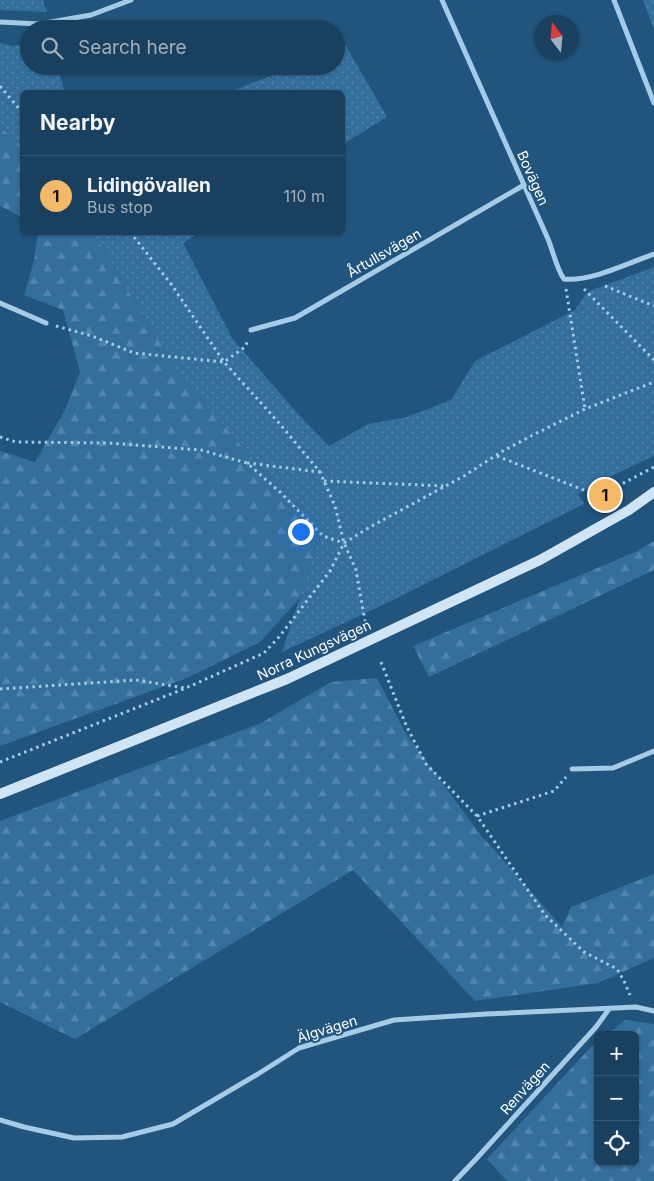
<!DOCTYPE html>
<html lang="en">
<head>
<meta charset="utf-8">
<style>
	:root { --surface:#19405e; --page:#224764; --text:#f1f3f6; --muted:#9fafbc; --line:#375973; --accent:#f3b967 }
	body { margin:0; font-family:Inter,sans-serif; background:var(--page); color:var(--text) }
	.controls { position:absolute; right:15px; bottom:15px; display:grid; overflow:hidden; border-radius:8px; box-shadow:0 1px 4px #0004 }
	.controls button { width:45px; height:45px; display:grid; place-items:center; padding:0; border:0; border-bottom:1px solid var(--line); background:var(--surface); color:var(--text); font:25px sans-serif }
	.compass { position:absolute; left:534px; top:15px; width:45px; height:45px; border-radius:50%; background:var(--surface); box-shadow:0 1px 4px #0004; rotate:344deg }
	.you { position:absolute; left:300px; top:531px; width:18px; height:18px; margin:-12px; border:4px solid #fff; border-radius:50%; background:#1a73e8; box-shadow:0 0 0 8px #1a73e833 }
	.badge { display:grid; place-items:center; width:32px; height:32px; border-radius:50%; background:var(--accent); color:#111; font-size:16px; font-weight:700 }
	.pin { position:absolute; translate:-50% -50%; border:2px solid #fff; box-shadow:0 1px 5px #0006 }
	.list { margin:0; padding:0; list-style:none }
	h2 { display:flex; justify-content:space-between; align-items:center; height:65px; margin:0; padding:0 20px; font-size:21px }
	h2 small { font-size:16px; font-weight:400; color:var(--muted) }
	.list li { display:grid; grid-template-columns:32px 1fr auto; gap:15px; align-items:center; box-sizing:border-box; height:80px; padding:0 20px; border-top:1px solid var(--line) }
	.list b { display:block; font-size:19px; white-space:nowrap }
	.list p { margin:0; font-size:16px; white-space:nowrap; color:var(--muted) }
	.list em { font-size:16px; font-style:normal; color:var(--muted) }
	.icon { flex:none; width:28px; height:28px; fill:none; stroke:currentColor; stroke-width:2; stroke-linecap:round; stroke-linejoin:round }
	.map { position:relative; flex:none; width:654px; height:1181px; overflow:hidden }
	.search { position:absolute; background:var(--surface); box-shadow:0 1px 4px #0004; left:20px; top:20px; width:325px; height:55px; display:flex; align-items:center; gap:12px; box-sizing:border-box; padding:0 18px; border-radius:28px; color:var(--muted); font-size:19px }
	.panel { position:absolute; background:var(--surface); box-shadow:0 1px 4px #0004; left:20px; top:90px; width:325px; height:145px; border-radius:8px }
	.map>svg:first-child { display:block }
	.green { fill:url(#green-dots) }
	.forest { fill:url(#forest-firs) }
	.lines { fill:none; stroke-linecap:round; stroke-linejoin:round }
	.path { stroke:#a5cbe7; stroke-width:3; stroke-dasharray:2.5 4; stroke-linecap:butt }
	.minor { stroke:#a5cbe7; stroke-width:5 }
	.secondary { stroke:#cfe5f6; stroke-width:10 }
	.labels { text-anchor:middle; stroke-width:4; stroke-linejoin:round; paint-order:stroke }
	.street-label { font-size:14px; fill:#fff; stroke:#21557e }
</style>
</head>
<body>
<div class="map">
<svg width="654" height="1181" viewBox="0 0 654 1181">
	<defs>
		<pattern id="green-dots" width="8" height="8" patternUnits="userSpaceOnUse" patternTransform="scale(1.25)"><rect width="8" height="8" fill="#346f9c"/><path d="M2 2h.1M6 6h.1" fill="none" stroke="#5285ab" stroke-width="1.8" stroke-linecap="round"/></pattern>
		<pattern id="forest-firs" width="22" height="20" patternUnits="userSpaceOnUse" patternTransform="scale(1.25)"><rect width="22" height="20" fill="#346f9c"/><path d="M5 1l3.5 6h-7zM16 11l3.5 6h-7z" fill="#5285ab"/></pattern>
	</defs>
	<rect width="100%" height="100%" fill="#21557e"/>
	<path class="green" d="M0,0H43L47,12L0,10Z
		M643,0H654V30Z
		M0,43L13,46L29,43V66H57L65,92H22V146L0,127Z
		M346,46L387,117L343,144L342,92H230L295,66H336V50Z
		M93,233H199L183,243L232,338L298,414L329,446L368,424L407,417L451,400L475,361L575,310L587,292L654,267V456L601,481L578,494L584,504L391,601L282,652L320,536L181,377Z"/>
	<path class="forest" d="M0,127L22,146V217L0,206Z
		M38,233H93L181,377L320,536L300,598L260,642L187,678L0,746V451L35,462L65,410L80,372L63,310L24,295L34,261Z
		M654,541V570L429,677L413,646L635,552Z
		M377,678L405,732L479,833L562,927L571,907L654,874V958L598,983L475,1001L353,870L75,1039L0,1002V821L261,723L331,682Z
		M625,1020L654,1024V1181H507L487,1159L591,1047L598,1042V1162H635V1035H607Z"/>
	<g class="lines">
		<path class="path" d="M0,86L22,112
			M130,232L171,284L224,362L279,423L320,472L335,506L344,543L356,570L365,621
			M605,286L654,306
			M566,289L585,409
			M584,289L654,360
			M56,326L92,336L134,353L224,362L245,347L248,340
			M0,437L16,442L110,443L201,450L247,463L280,492L323,536L344,543
			M497,456L599,496L654,467
			M247,463L320,472V473
			M324,481L445,486
			M381,662L406,725L426,764L477,816L545,915L584,952L617,969L624,981L630,995
			M0,689L136,680L185,688
			M0,762L186,688L264,653L279,637L330,571L344,543L370,527L464,476L501,452L533,435L585,409L654,382
			M477,816L554,791L566,777"/>
		<path class="minor" d="M442,0L548,239C553,251 557,270 564,279C591,282 628,263 654,254
			M614,0L654,103
			M0,22L39,24L91,15L131,0
			M0,303L46,323
			M251,330L295,318L524,185
			M572,769L613,768L654,751
			M0,1120L24,1127L74,1138L122,1137L173,1124L258,1074L299,1048L394,1020L486,1014L636,1007L654,1011
			M455,1181L476,1159L596,1027L609,1009"/>
		<path class="secondary" d="M0,794L287,679L540,560L629,510L654,492"/>
	</g>
	<g class="labels">
		<g class="street-label">
			<text transform="translate(533 178) rotate(66)" y="5">Bovägen</text>
			<text transform="translate(384 253) rotate(-30)" y="5">Årtullsvägen</text>
			<text transform="translate(314 650) rotate(-25)" y="5">Norra Kungsvägen</text>
			<text transform="translate(327 1029) rotate(-17)" y="5">Älgvägen</text>
			<text transform="translate(525 1088) rotate(-48)" y="5">Renvägen</text>
		</g>
	</g>
</svg>
<div class="controls">
<button>+</button>
<button>−</button>
<button><svg class="icon" aria-label="locate" viewBox="0 0 24 24"><circle cx="12" cy="12" r="6"/><path d="M12 2v4M12 18v4M2 12h4M18 12h4"/></svg></button>
</div>
<svg class="compass" viewBox="-18 -18 36 36"><path d="M0-13l5 13h-10z" fill="#e53935"/><path d="M0 13l5-13h-10z" fill="#9fafbc"/></svg>
<div class="you"></div>
<div class="pin badge" style="left:605px;top:495px">1</div>
<div class="search"><svg class="icon" aria-label="search" viewBox="0 0 24 24"><circle cx="10" cy="10" r="6"/><path d="M15 15l6 6"/></svg>Search here</div>
<section class="panel">
<h2>Nearby<small></small></h2>
<ul class="list">
<li><span class="badge">1</span><div><b>Lidingövallen</b><p>Bus stop</p></div><em>110 m</em></li>
</ul>
</section>
</div>
</body>
</html>
